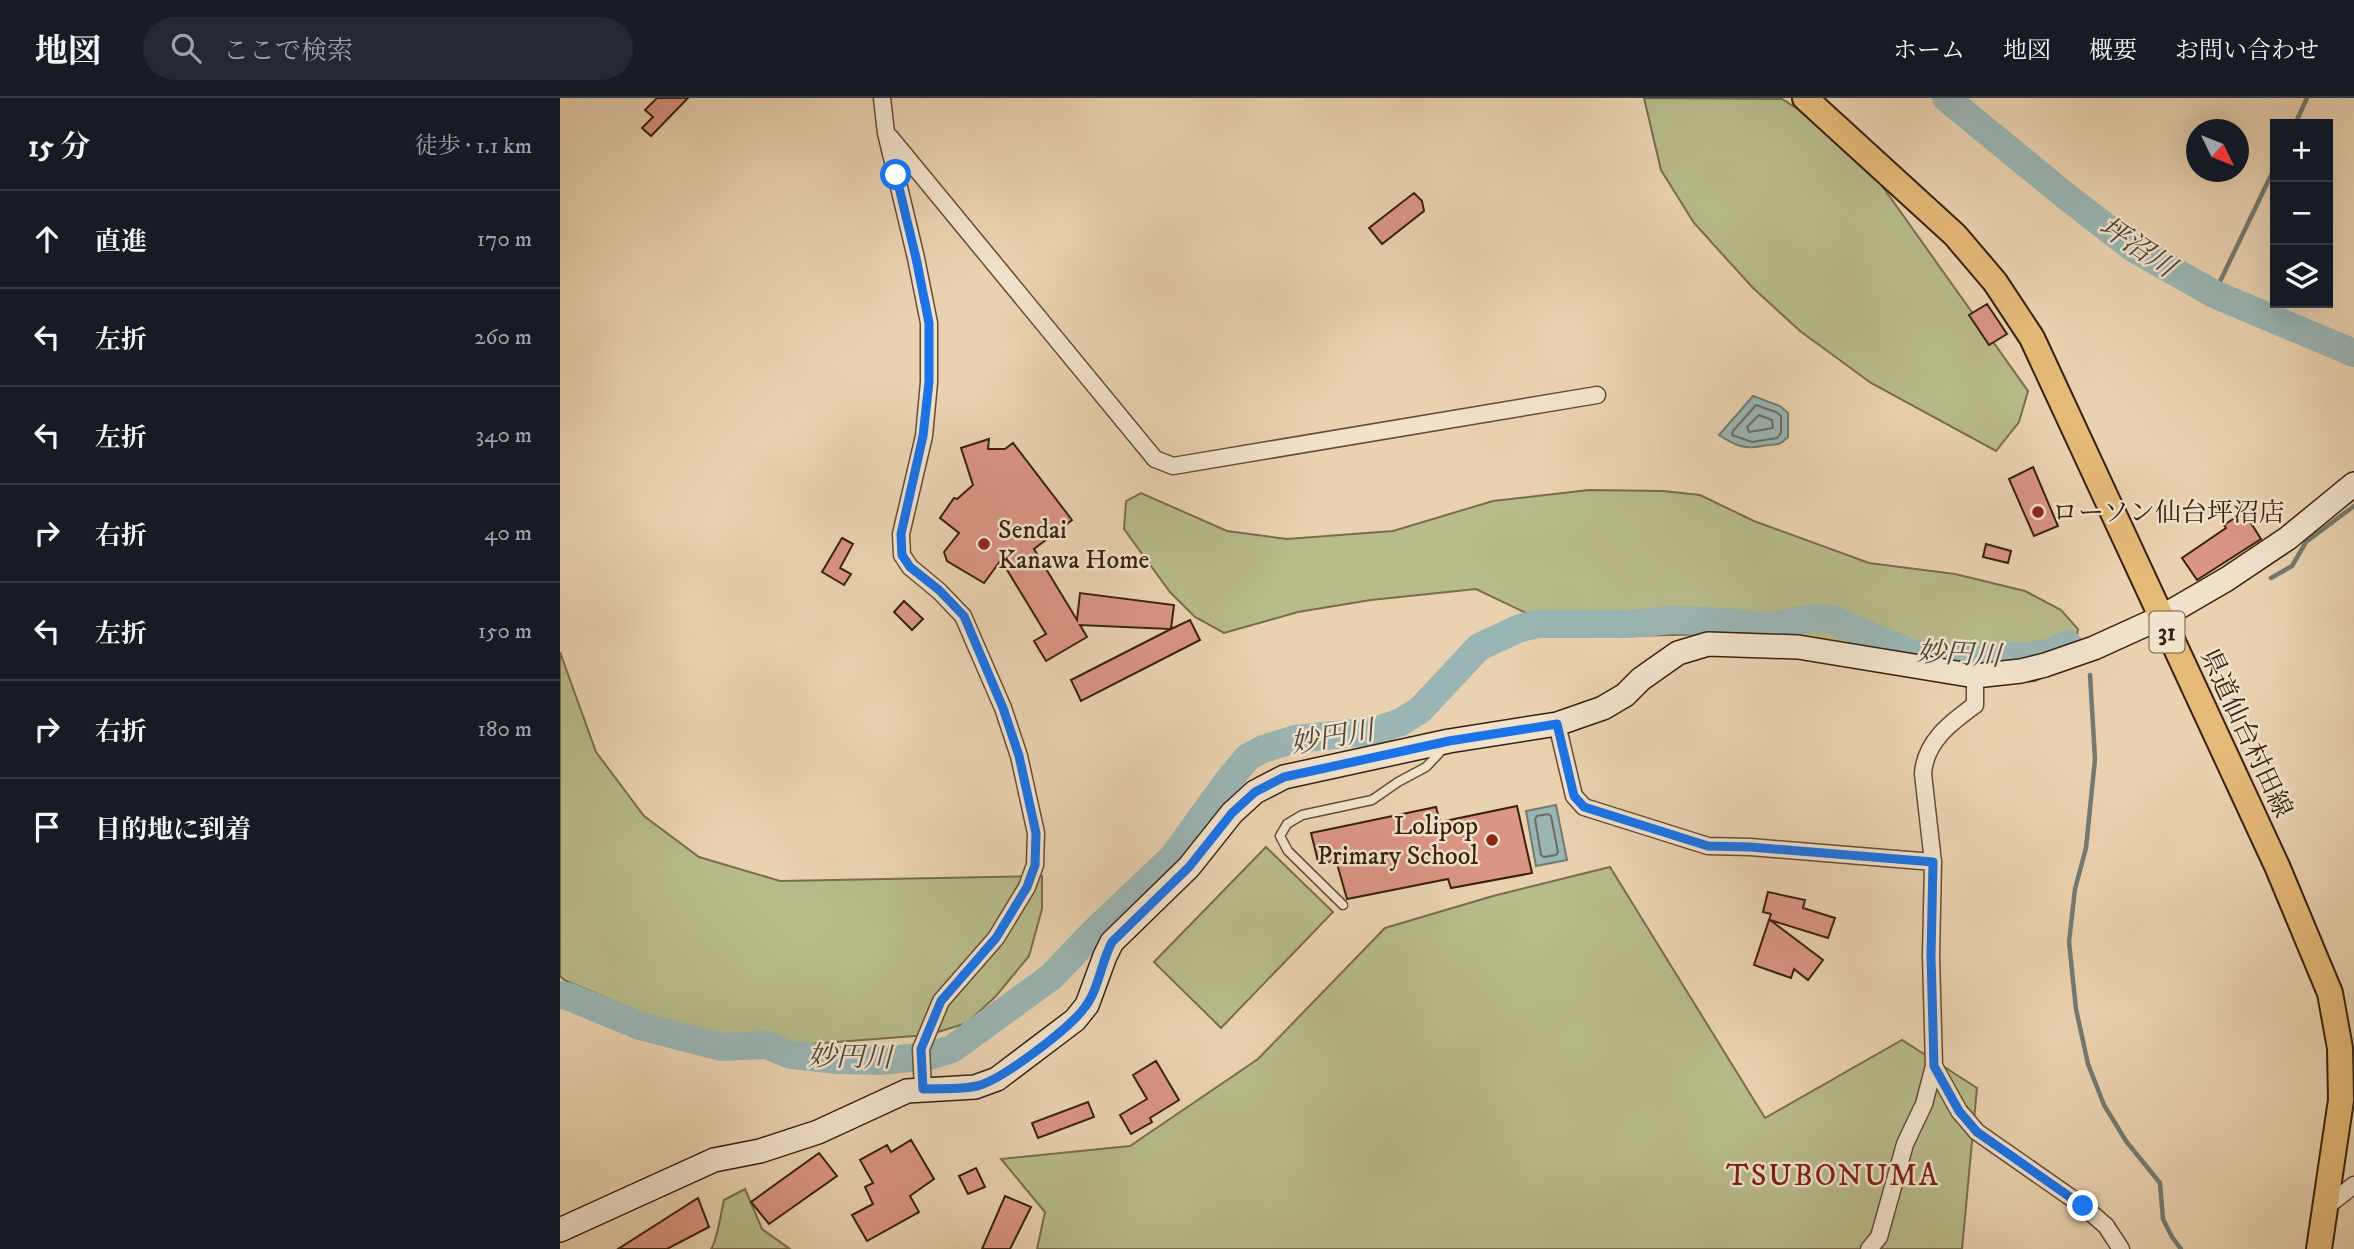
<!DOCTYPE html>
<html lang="ja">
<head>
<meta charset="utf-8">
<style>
	:root { --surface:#171b24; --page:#242831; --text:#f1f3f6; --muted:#9ea1a6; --line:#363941 }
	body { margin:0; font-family:"IM FELL DW Pica","Noto Serif JP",serif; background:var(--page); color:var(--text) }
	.controls { position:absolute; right:21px; top:21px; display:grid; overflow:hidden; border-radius:0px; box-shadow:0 7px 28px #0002 }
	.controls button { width:63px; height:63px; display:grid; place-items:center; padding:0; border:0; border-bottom:2px solid var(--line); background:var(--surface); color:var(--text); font:35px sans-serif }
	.compass { position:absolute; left:1626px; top:21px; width:63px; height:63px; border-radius:50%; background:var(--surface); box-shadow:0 7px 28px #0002; rotate:133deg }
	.stop { position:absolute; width:21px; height:21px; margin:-16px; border:5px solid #1a73e8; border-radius:50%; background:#fff }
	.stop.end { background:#1a73e8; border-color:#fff; box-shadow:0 2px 7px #0008 }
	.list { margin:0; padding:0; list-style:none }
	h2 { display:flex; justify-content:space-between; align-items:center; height:91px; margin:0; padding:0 28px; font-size:30px }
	h2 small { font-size:23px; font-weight:400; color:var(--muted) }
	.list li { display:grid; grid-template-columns:46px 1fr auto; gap:21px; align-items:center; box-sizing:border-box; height:98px; padding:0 28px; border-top:2px solid var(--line) }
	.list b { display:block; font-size:26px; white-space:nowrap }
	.list em { font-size:23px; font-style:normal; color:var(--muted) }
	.icon { flex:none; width:38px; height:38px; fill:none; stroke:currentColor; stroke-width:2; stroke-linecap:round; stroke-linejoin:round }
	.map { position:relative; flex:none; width:1794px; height:1151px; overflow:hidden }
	header { display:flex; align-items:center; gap:42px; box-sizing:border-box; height:98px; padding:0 35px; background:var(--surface); border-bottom:2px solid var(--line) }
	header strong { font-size:33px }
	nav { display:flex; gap:38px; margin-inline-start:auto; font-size:24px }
	.search { width:490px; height:63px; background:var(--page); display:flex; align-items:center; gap:18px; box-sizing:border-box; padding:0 24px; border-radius:38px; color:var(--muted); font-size:26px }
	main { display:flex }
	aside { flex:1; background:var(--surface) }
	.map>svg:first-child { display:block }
	.green { fill:#b8bb8a; stroke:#786e4c; stroke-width:2 }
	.water { fill:#9ab6b4; stroke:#737a71; stroke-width:2 }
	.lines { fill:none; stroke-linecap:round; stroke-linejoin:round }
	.shore { stroke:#6a6c60; stroke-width:2 }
	.stream { stroke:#737a71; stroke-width:4.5 }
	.river { stroke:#9ab6b4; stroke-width:28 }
	.building { fill:#da9584; stroke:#39210d; stroke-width:2 }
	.lane-casing { stroke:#654d36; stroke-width:11 }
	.street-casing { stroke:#654d36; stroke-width:19 }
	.secondary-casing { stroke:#39210d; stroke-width:26 }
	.primary-casing { stroke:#39210d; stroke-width:28 }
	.lane { stroke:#f1e2cc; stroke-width:8 }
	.street { stroke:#f1e2cc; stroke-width:16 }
	.secondary { stroke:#f1e2cc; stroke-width:23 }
	.primary { stroke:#e5b978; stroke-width:24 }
	.route { stroke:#1a73e8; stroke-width:9 }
	.poi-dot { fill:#8f2418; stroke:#f1e2cc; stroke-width:2.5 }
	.labels { text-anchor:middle; stroke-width:5; stroke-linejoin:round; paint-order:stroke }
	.shield { fill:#f1e2cc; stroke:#705b46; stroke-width:2 }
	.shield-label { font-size:24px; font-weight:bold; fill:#39210d }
	.poi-label { font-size:26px; fill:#39210d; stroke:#f1e2cc; text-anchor:start }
	.street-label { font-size:26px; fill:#39210d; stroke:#f1e2cc }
	.water-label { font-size:28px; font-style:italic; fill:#514637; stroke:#f1e2cc }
	.quarter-label { font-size:30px; letter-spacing:2px; fill:#7a1f14; stroke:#f1e2cc }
</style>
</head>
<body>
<header>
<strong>地図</strong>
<div class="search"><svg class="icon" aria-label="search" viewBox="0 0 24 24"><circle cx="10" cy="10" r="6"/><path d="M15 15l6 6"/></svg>ここで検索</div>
<nav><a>ホーム</a><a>地図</a><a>概要</a><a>お問い合わせ</a></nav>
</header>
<main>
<aside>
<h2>15 分<small>徒歩 · 1.1 km</small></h2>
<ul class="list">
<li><svg class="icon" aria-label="ahead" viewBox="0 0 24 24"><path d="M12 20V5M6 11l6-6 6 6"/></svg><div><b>直進</b></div><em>170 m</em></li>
<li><svg class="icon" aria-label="left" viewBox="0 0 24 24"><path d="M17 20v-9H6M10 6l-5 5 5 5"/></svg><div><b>左折</b></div><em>260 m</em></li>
<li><svg class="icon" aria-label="left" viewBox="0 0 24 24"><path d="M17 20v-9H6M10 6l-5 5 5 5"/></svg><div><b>左折</b></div><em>340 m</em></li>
<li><svg class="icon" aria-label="right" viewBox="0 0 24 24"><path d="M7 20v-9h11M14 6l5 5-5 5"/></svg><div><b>右折</b></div><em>40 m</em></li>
<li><svg class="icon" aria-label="left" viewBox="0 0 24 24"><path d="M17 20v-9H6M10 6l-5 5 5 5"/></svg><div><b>左折</b></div><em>150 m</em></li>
<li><svg class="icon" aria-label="right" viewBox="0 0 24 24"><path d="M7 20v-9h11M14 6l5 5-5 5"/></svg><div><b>右折</b></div><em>180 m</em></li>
<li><svg class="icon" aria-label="arrive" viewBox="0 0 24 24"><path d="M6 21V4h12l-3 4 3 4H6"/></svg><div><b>目的地に到着</b></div></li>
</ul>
</aside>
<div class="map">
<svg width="1794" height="1151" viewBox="0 0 1794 1151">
	<rect width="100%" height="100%" fill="#ead2b0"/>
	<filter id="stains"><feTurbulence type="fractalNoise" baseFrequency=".00286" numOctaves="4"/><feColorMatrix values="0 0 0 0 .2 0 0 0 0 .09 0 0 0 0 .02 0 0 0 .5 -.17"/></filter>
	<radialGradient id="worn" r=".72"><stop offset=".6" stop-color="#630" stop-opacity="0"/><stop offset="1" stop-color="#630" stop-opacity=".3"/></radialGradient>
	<path class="green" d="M1084,0L1222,1L1285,41L1315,78L1468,293L1459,324L1436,353L1311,285L1240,233L1193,190L1134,125L1101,72Z
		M1029,392L1103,393L1140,397L1194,423L1309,465L1395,476L1465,493L1501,512L1518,531L1513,565L1475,583L1430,588L1159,536L1016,539L916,491L811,502L738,514L664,535L635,519L610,494L564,431L566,403L581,395L667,433L727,441L833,433L933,403Z
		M0,554L36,654L84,718L139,759L220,783L482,778V811L469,858L436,898L407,925L368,937L224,948L130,936L4,882L0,878Z
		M706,749L773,814L661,930L594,864Z
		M1050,769L1205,1020L1342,942L1417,990L1402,1151H477L485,1114L441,1061L570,1048L698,961L825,830L933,798Z
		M185,1091L202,1131L230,1151H151C157,1144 161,1114 164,1102Z"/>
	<path class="water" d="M1193,298L1220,308L1228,315V339C1217,350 1216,345 1202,348C1185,352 1174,347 1159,337Z
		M996,707L1007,762L976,768L966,713Z"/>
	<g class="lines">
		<path class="shore" d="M1196,307L1216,314L1221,318V335L1217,340L1192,344L1172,337L1173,333Z
			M1199,317L1212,322L1213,330L1189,334L1187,329Z
			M988,716L991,718L998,754L996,757L984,759L981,757L975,721L977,718Z"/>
		<path class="stream" d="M1735,26L1747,0
			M1654,196L1715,69
			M1711,480L1732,468L1746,444L1794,408
			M1530,577L1535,661L1526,750L1515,791L1509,844L1516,911L1528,966L1544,1007L1566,1043L1600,1085L1603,1121L1612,1139L1621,1151"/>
		<path class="river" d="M1386,0L1507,99L1573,150L1654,196L1794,255
			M0,897L7,898L80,928L161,949L206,947L231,957L278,962L320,963L369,958L392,951L491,879L534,834L613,759L667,684L688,659L703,651L735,641L815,633L841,624L860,612L919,549L960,530L978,526H1069L1113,522L1170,524L1204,529L1254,520L1271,521L1359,558H1465L1487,555L1508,546"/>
	</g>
	<path class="building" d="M97,0H128L91,38L82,30L93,19L85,12Z
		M854,95L862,103L864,113L822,146L809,130Z
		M1427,206L1447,236L1429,247L1409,217Z
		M429,341L428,351H445L453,345L512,422L474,451L517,522L520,495L614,507L611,531L630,522L640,542L521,603L511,582L611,531L520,527L527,539L486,563L474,543L486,536L441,462L424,485L387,463L384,454L399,435L380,420L394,400L397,401L413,387L401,350Z
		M1473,369L1498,428L1474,438L1449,381Z
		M1684,414L1701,441L1637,482L1622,460L1666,430L1664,427Z
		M282,440L293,446L280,470L291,476L284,487L262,474Z
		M1426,446L1451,453L1448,465L1423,459Z
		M344,503L363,521L352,532L334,514Z
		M957,708L972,775L891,790L888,781L787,801L776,762L759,767L751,735L876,709L880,724Z
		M1208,794L1245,802L1243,810L1275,820L1268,840L1210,822L1263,862L1248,882L1234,871L1231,880L1194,867L1211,816L1203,814Z
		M596,963L619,1002L590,1020L592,1024L571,1036L560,1017L587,1001L573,977Z
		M528,1004L534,1019L478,1040L472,1025Z
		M351,1042L374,1081L350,1098L359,1114L307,1143L292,1117L313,1106L305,1089L313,1085L300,1062L327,1047L331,1054Z
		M259,1055L277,1078L209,1126L191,1104Z
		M416,1070L425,1089L408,1096L399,1078Z
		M445,1098L471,1109L450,1151H422Z
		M138,1100L149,1129L107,1151H58Z"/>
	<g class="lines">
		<defs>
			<path id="lane" d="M783,807L728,753L720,738L727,726L742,717L812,702L838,684L866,669L883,651"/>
			<path id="street" d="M322,0L326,35L356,160L369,225V284L364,338L341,436L342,457L350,469L379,493L403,518L443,610L459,658L476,735L475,767L467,789L436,840L381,903L361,951L363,991
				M330,39L595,361L613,368L1037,297
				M997,626L1014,698L1024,709L1148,748L1190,749L1373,764
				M1374,968L1399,1013L1417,1034L1523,1108L1546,1128L1561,1151
				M1766,1109L1794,1087
				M1309,1151L1319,1139L1345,1046L1364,1006L1374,968L1371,858L1373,764L1363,676C1365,644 1390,625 1415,607V578"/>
			<path id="secondary" d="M0,1132L154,1062L200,1053L258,1034L347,993L415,989L437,981L515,922L527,907L545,858L552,844L629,769L672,715L695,694L724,679L889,643L997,626L1043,610L1065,597L1081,581L1118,555L1148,546L1238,549L1415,578L1461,573L1485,567L1534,550L1600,520L1667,481L1728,440L1794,386"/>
			<path id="primary" d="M1245,0L1395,137L1435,184L1472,240L1717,768L1770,895L1780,950L1781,1002L1759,1151"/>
		</defs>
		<use href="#lane" class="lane-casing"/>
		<use href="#street" class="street-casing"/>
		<use href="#secondary" class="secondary-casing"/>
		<use href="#primary" class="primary-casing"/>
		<use href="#lane" class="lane"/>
		<use href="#street" class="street"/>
		<use href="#secondary" class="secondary"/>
		<use href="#primary" class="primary"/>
	</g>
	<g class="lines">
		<path class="route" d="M336,77L356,160L369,225V284L363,338L341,436L342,457L350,469L379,492L404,518L443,610L459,658L476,735L475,767L467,789L436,840L381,903L361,951L363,991C380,990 400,992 417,988C442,982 510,930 525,909C539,891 541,864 552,844L629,769L672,715L695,694L724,679L889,643L997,626L1014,698L1024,709L1148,748L1190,749L1373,764L1371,858L1374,968L1399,1013L1417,1034L1523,1108"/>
	</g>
	<g class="poi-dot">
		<circle cx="1478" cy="414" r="7"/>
		<circle cx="424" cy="446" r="7"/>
		<circle cx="932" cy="742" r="7"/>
	</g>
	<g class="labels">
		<rect class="shield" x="1589.5" y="513.5" width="35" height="41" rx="5"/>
		<g class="shield-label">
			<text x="1607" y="542">31</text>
		</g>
		<g class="poi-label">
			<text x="1492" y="423">ローソン仙台坪沼店</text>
			<text x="438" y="440">Sendai<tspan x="438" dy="30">Kanawa Home</tspan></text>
			<text x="918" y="736" text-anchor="end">Lolipop<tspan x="918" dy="30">Primary School</tspan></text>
		</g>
		<g class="street-label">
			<text transform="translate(1687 635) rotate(65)" y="9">県道仙台村田線</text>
		</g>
		<g class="water-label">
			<text transform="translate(1578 148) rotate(34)" y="10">坪沼川</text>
			<text transform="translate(1399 555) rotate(3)" y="10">妙円川</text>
			<text transform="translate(772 638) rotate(-10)" y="10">妙円川</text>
			<text transform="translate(290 958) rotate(1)" y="10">妙円川</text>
		</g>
		<g class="quarter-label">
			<text x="1273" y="1087">TSUBONUMA</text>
		</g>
	</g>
	<rect width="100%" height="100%" filter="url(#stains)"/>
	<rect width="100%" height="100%" fill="url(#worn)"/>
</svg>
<div class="controls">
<button>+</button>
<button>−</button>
<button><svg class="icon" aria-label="layers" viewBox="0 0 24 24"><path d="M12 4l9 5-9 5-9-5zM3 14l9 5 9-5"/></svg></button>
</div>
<svg class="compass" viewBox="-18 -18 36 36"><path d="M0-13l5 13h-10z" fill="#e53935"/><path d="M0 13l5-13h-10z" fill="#9ea1a6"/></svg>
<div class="stop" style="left:336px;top:77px"></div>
<div class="stop end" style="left:1523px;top:1108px"></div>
</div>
</main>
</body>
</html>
